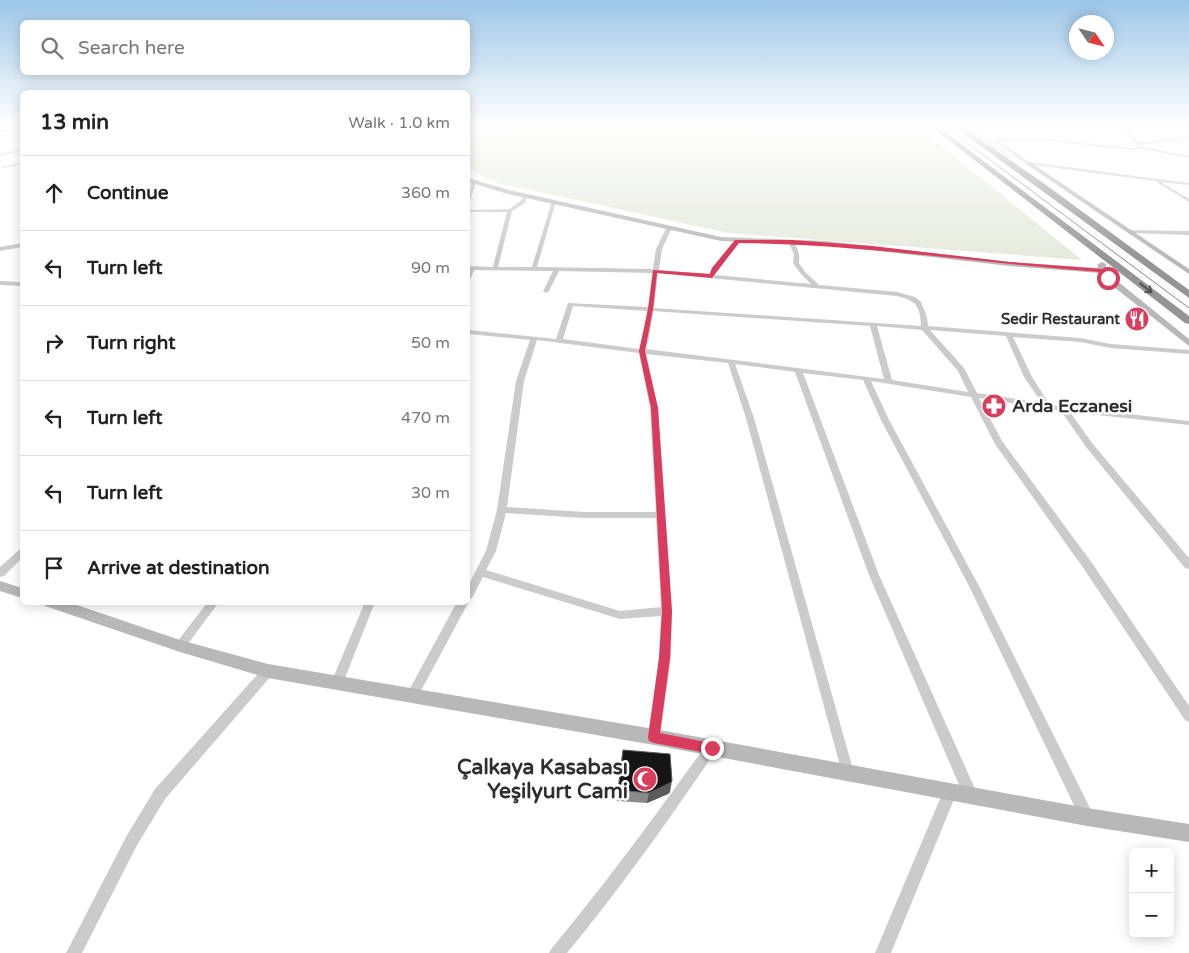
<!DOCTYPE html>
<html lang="en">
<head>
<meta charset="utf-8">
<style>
	:root { --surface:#fff; --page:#f2f2f2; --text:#222; --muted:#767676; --line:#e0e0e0 }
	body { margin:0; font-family:"Varela Round",sans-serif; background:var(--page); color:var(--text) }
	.controls { position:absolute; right:15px; bottom:15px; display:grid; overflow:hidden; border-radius:8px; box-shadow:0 2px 12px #0003 }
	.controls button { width:45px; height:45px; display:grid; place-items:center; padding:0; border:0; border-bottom:1px solid var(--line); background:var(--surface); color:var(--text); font:25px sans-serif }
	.compass { position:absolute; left:1069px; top:15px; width:45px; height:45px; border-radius:50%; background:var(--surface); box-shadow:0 2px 12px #0003; rotate:125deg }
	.stop { position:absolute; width:15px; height:15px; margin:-11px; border:4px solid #d93c5c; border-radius:50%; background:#fff }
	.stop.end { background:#d93c5c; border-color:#fff; box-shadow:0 1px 5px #0008 }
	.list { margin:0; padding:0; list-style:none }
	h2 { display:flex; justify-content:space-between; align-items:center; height:65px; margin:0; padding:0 20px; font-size:21px }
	h2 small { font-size:16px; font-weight:400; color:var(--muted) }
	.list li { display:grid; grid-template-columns:32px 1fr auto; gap:15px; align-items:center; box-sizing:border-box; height:75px; padding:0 20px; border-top:1px solid var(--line) }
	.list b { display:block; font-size:19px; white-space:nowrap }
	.list em { font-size:16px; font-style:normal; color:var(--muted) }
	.icon { flex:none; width:28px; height:28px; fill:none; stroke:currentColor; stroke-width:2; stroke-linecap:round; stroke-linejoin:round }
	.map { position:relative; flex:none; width:1189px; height:953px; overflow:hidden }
	.search { position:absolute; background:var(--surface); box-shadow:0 2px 12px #0003; left:20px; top:20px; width:450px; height:55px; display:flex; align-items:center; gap:12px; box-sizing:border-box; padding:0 18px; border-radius:8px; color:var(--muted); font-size:19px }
	.panel { position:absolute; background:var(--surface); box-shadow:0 2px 12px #0003; left:20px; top:90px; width:450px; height:515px; border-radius:8px }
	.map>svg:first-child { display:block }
	.green { fill:#e6eadd }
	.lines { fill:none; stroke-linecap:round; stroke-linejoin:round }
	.street { fill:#cbcbcb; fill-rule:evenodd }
	.secondary { fill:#b8b8b8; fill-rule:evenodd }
	.highway { fill:#959595; fill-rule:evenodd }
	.tram { stroke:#838383; stroke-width:1 }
	.wall { fill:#8a8a8a }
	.shaded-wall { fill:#5b5b5b }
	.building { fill:#151515; stroke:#5b5b5b }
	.oneway { stroke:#525252 }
	.route { fill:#d93c5c }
	.labels { text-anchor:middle; stroke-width:5; stroke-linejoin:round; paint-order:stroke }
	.far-poi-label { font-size:15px; font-weight:bold; fill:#2e2e2e; stroke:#fff; text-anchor:end }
	.poi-label { font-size:18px; font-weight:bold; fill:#2e2e2e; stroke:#fff; text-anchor:start }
	.near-poi-label { font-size:21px; font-weight:bold; fill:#2e2e2e; stroke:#fff; text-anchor:end }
</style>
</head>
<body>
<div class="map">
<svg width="1189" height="953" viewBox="0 0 1189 953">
	<rect width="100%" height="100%" fill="#fff"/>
	<path class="green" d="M468,125H909L921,129L1082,260L728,233L502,184L468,170Z
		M963,125H969L1014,158L1005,156L966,130Z"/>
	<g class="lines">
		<path class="street" d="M1112,125C1123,125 1132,136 1140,143L1189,136V138L1142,145L1144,147L1189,156V158L1143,149L1131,150L1049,141H999L1029,162L1189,183V185L1161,182L1189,199V202L1155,181L1026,164L993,140L995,139H1049L1131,148L1140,147L1124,132Z
			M22,128V130L0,132L1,130Z
			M22,149V151L0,156V154Z
			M22,162V164L3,168L1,167Z
			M472,182L476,183L470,201L468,202V195Z
			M523,195L527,196L525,203L512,211L498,267H532L552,201L554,200L556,201L537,267L653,269L656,249L666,228L669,226L672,228L662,249L659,270L709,274L712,268L735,240L737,239L740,241L717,269L715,275L811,284L801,274L793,263L794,254L788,242L791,240C798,245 800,255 799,263L805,272L819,285L897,292L915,297L921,302L927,317L928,326L1080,338L1111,344L1189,350V354L1111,348L1080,342L1013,337L1032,377L1050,405L1189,421V425L1070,412L1092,443L1189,558V569L1185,568L1086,447L1061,411L979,398L1002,441L1092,563L1189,706V722L1185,720L1084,569L995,444L971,397L871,381L889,420L979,586L1092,812L1094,817L1092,822L1087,824L1082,822L969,586L881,420L863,380L803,373L879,575L976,791L978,796L976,801L971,803L966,801L869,575L795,372L735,364L754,418L854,773L853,778L848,779L843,778L842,773L746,418L728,363L646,354L658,408L672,611L671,658L660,737L658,741L654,743L650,741L648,737L659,658L661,616L620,619L483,577L472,598L468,599V586L486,551L497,510L516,381L530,340L468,334V330L556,339L568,303L648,307L653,273L559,271L549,291L546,293L543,291L553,271L474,270L471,278L468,280V266L493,267L507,212H468V210L509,209L521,201ZM658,273L897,296C916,301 920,305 921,326L654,308ZM573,306L647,311L644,333L639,349L563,339ZM653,311L870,326L884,379L646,349L650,333ZM877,326L922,330L958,371L968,392L892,380ZM930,330L1006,336L1024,377L1042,403L977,393L964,368ZM537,340L639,353L650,408L656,512H584L507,507L524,381ZM506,513L584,518H656L661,607L620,611L486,570L496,551Z
			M1132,230L1189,231V235L1130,233L1129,232Z
			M22,243V247L0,251V247Z
			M0,281L22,282V286L0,285Z
			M22,549V558L4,576L0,577V567L19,550Z
			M468,601V602L467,605L416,700L412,701L408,700L406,696L408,692L457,602H468Z
			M208,602H219L184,649L180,651L176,649L174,646L176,643Z
			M365,602H375L343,683L341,687L337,688L333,687L331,683Z
			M268,666L272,667L274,671L272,675L165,799L136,847L82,953H66L126,837L155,789L264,667Z
			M711,742L715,744L717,748L715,752C668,821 620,889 567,953H549L552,948C607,882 657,813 707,744Z
			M950,785L955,787L957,792L891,953H875L945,787Z"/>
		<path class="secondary" d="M1026,162H1030L1189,269V274L1026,164Z
			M468,178L509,190L721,237L826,241L1010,262L1098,268V264L1102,262L1106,264V271L1111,276L1189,339V346L1105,280L1100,273L1010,266L826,245L721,241L508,194L468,182Z
			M0,581L22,588V598L0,591Z
			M43,602H68L180,640L268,664L654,729L1087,808L1189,824V842L1087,826L654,745L268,678L180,652L45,606Z"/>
		<path class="highway" d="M929,125H936L1189,316V324L1185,323Z
			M952,125H959L1042,182L1189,290V298Z"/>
		<path class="tram" d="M943,125L1189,308"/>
	</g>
	<path class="wall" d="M618,790L670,792L668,794L647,803L617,801Z"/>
	<path class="shaded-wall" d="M672,781L670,792L668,794L647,803L649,793Z"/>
	<path class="building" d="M623,750L670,754L672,781L670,783L649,793L618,790Z"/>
	<defs><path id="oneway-shaft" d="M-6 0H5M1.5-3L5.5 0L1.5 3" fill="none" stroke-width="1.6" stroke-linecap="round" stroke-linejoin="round" transform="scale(1.25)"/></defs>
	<use class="oneway" href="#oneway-shaft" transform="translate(1146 288) rotate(38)"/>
	<linearGradient id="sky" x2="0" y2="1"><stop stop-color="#9cc6e8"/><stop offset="0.48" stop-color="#fff"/><stop offset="1" stop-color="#fff" stop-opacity="0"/></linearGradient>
	<rect width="1189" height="258" fill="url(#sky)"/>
	<path class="route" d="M735,240H792L872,246L1010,262L1102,269L1111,278L1106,279L1100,272C980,263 860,244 739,243L712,278L657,273L653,309L645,351L658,408L672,611L670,658L660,733L716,744L717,748L716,752L712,754L654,743L649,741L648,737L659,658L662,611L651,408L639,351L648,309L653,270L710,274L712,268Z"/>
	<defs>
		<symbol id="restaurant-disc" viewBox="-11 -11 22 22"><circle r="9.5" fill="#d93c5c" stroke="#fff"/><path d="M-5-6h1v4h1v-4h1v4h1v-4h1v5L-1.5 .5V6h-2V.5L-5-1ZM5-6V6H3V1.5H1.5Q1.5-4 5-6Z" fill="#fff"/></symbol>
		<symbol id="pharmacy-disc" viewBox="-11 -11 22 22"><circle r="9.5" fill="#d93c5c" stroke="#fff"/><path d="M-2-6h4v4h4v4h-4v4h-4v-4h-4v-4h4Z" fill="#fff"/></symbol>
		<symbol id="mosque-disc" viewBox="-11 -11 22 22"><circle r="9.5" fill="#d93c5c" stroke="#fff"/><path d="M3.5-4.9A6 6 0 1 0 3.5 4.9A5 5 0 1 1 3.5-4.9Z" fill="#fff"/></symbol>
	</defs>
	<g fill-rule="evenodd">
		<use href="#restaurant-disc" x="1123" y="305" width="28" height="28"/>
		<use href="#pharmacy-disc" x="980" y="392" width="28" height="28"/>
		<use href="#mosque-disc" x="631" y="765" width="28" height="28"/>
	</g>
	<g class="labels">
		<g class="far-poi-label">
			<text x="1120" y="324">Sedir Restaurant</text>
		</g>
		<g class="poi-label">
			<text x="1012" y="412">Arda Eczanesi</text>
		</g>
		<g class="near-poi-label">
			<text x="628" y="774">Çalkaya Kasabası<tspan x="628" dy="24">Yeşilyurt Cami</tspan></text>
		</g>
	</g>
</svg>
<div class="controls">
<button>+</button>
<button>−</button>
</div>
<svg class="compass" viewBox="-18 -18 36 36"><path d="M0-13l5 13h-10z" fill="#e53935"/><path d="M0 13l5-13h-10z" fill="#767676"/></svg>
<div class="stop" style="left:1108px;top:278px"></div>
<div class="stop end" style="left:712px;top:748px"></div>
<div class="search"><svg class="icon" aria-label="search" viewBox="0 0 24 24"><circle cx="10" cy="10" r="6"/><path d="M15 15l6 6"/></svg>Search here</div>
<section class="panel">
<h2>13 min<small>Walk · 1.0 km</small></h2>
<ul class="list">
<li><svg class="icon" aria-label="ahead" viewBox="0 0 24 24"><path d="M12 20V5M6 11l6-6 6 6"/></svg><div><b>Continue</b></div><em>360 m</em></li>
<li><svg class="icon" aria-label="left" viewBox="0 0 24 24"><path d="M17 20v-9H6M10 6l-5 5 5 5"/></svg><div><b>Turn left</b></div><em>90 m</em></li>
<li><svg class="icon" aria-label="right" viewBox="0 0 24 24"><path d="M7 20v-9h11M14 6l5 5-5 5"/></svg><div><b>Turn right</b></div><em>50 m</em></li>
<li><svg class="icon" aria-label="left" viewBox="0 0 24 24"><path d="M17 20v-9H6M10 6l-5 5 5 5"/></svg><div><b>Turn left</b></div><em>470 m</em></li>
<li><svg class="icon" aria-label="left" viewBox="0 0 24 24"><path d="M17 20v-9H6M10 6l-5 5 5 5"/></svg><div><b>Turn left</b></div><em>30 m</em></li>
<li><svg class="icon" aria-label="arrive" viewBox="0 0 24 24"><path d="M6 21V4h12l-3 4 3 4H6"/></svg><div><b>Arrive at destination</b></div></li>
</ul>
</section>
</div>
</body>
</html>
